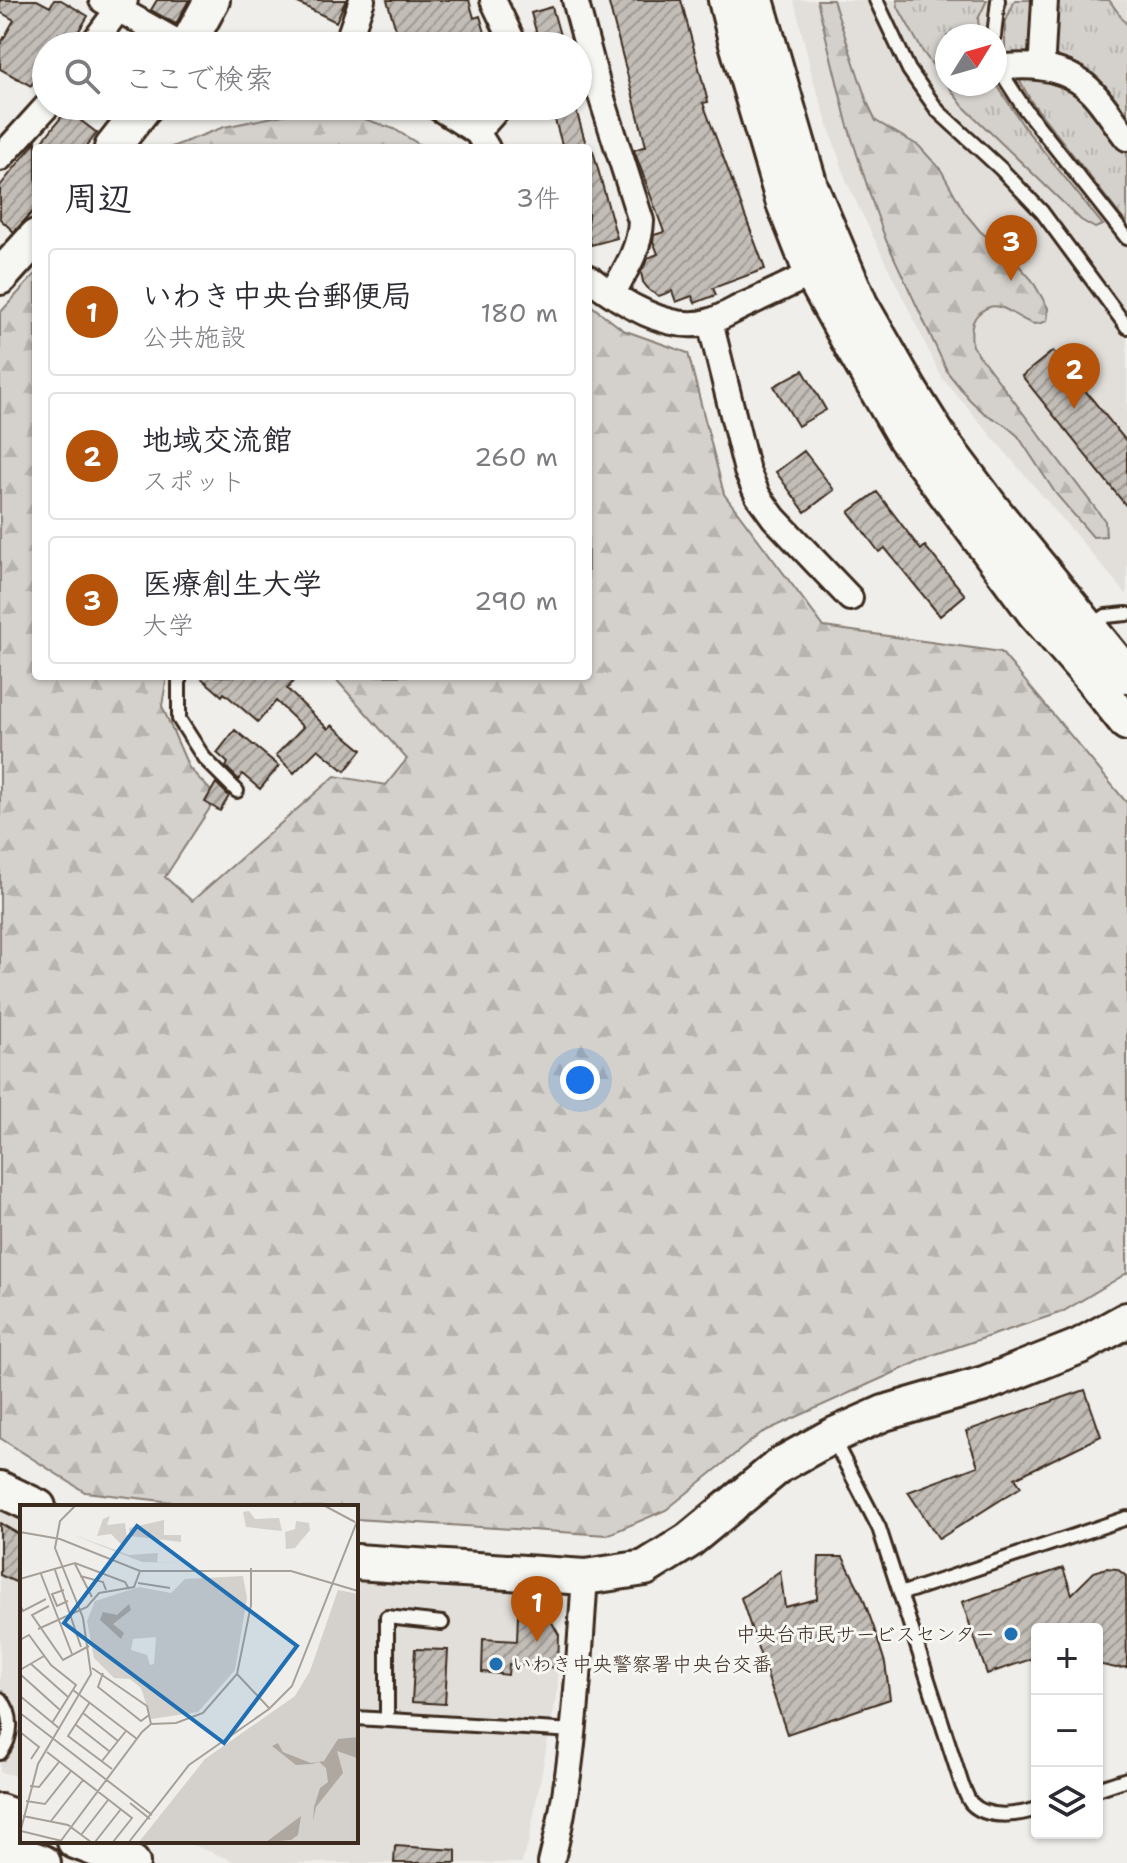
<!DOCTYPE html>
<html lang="ja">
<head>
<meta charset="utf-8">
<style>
	:root { --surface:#fff; --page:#f2f2f3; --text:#2b2b33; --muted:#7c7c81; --line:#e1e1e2; --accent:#b45309 }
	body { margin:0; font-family:"Shantell Sans","Klee One",sans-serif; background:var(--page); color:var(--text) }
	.controls { position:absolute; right:24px; bottom:24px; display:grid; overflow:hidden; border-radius:8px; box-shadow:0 2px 6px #0004 }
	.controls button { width:72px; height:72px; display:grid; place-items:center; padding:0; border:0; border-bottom:2px solid var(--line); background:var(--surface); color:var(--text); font:40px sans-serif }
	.compass { position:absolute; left:935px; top:24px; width:72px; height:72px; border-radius:50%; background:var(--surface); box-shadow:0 2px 6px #0004; rotate:53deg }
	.you { position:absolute; left:580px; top:1080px; width:28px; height:28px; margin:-20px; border:6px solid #fff; border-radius:50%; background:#1a73e8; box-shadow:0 0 0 12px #1a73e833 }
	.badge { display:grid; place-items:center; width:52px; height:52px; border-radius:50%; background:var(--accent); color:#fff; font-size:26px; font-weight:700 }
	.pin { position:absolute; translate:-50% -66px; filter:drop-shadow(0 2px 4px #0008) }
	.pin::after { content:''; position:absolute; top:42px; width:28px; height:24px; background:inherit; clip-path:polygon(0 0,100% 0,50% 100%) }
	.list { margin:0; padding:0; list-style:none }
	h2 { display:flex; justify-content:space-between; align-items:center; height:104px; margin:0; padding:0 32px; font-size:34px }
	h2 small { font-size:26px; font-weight:400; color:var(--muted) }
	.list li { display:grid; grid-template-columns:52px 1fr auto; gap:24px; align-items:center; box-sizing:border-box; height:128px; margin:0 16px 16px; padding:0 16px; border:2px solid var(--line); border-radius:8px }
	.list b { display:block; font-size:30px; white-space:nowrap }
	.list p { margin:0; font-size:26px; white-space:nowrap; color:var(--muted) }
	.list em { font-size:26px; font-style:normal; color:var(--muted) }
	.icon { flex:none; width:44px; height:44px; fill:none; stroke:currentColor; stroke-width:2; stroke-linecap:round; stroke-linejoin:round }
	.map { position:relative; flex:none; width:1127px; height:1863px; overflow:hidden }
	.search { position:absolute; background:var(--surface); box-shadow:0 2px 6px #0004; left:32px; top:32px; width:560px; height:88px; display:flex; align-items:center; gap:20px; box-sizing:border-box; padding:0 28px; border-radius:44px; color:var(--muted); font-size:30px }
	.panel { position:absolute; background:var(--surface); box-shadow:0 2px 6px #0004; left:32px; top:144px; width:560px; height:536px; border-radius:8px }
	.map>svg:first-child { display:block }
	.built { fill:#e2dfdb; fill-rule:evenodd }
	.grass { fill:url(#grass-tufts); stroke:#887e75; stroke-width:2 }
	.forest { fill:url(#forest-firs); stroke:#887e75; stroke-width:2 }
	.building { fill:url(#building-hatch); stroke:#3b2a1e; stroke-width:2 }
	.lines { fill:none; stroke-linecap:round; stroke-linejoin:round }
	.lane-casing { stroke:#3b2a1e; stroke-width:18 }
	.street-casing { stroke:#3b2a1e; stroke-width:30 }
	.secondary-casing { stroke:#3b2a1e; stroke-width:40 }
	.lane { stroke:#f6f6f2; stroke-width:12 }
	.street { stroke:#f6f6f2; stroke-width:24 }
	.secondary { stroke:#f6f6f2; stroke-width:34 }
	.poi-dot { fill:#1f6fb2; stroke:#f6f6f2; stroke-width:3 }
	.labels { text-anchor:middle; stroke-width:6; stroke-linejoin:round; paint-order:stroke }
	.poi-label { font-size:20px; fill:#3b2a1e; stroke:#f6f6f2; text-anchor:end }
	.inset-road { fill:none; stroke:#a7a098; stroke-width:2 }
	.view { fill:#1f6fb2; fill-opacity:0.15; stroke:#1f6fb2; stroke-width:4 }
	.inset-edge { fill:none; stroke:#3b2a1e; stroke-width:4 }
</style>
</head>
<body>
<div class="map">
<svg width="1127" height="1863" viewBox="0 0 1127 1863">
	<defs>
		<pattern id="grass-tufts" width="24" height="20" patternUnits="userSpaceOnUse" patternTransform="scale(2)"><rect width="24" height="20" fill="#d4d1cc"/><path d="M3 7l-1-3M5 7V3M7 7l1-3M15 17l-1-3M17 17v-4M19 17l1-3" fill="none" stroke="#b7b4af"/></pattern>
		<pattern id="forest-firs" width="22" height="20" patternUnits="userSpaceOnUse" patternTransform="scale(2)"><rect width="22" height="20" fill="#d4d1cc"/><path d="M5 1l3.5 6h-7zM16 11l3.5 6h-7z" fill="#b7b4af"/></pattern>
		<pattern id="building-hatch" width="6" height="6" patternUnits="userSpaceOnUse" patternTransform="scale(2)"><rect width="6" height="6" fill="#c2bdb7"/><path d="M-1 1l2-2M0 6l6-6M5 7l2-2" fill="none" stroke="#9f9a94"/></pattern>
	</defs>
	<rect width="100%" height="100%" fill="#efeeea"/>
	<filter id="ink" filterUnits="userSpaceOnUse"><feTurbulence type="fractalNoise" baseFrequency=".0125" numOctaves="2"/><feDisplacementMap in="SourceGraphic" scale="16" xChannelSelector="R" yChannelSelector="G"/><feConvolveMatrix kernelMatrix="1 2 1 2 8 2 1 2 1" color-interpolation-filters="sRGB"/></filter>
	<g filter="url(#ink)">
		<path class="built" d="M794,0H1127V595L942,378L847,183L813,79ZM947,36H995V84H947Z
			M0,1504L22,1512V1778L0,1772Z
			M356,1572L556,1596L558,1686L529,1841L522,1863H238L183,1841H356Z"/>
		<path class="grass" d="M897,0H987L978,19L980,36H947V84H995V82L1024,127L1103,225L1095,228L1081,220L963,106L923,52L898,7Z
			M1015,0H1109L1127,25V224L1031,101L1005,54V23Z"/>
		<path class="forest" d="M817,0H833L867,102L876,121L919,146L941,170L965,213L980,231L1014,260L1032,280L1048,308L1047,321C1044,322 1039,324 1035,324C1016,321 1001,296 982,311C969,320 971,332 972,346L1105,521L1106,536L1093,537L1056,494L1018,436L1005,425L984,413L970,400L948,373L886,240L873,204L847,123Z
			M327,106L394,129L425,148H169L224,127Z
			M36,273V676H167L162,706L189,768L217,797L165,877L192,901L335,776L386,785L407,759L333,676H588V303L623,330L688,353L724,494L824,627L1001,652L1127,803V1273L1062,1312L933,1355L761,1433L666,1510L607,1535L356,1519V1507H215L85,1492L0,1438V313Z"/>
		<path class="building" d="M0,0H37L50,7L54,0H61L88,16L72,42L59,34L52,46H46V58L31,86L0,69V45L14,20L0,12Z
			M157,0H189L176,24L151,10Z
			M292,0H346L336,22Z
			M387,0H469L474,18L480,16L489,46H412L408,30L397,33Z
			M608,0H681L708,102L703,103L765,269L713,288L716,295L695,303L692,296L676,302L672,291L659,296L650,291L643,282L641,272L648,258L658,254L653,241L654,235L664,232L634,150L646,146Z
			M552,7L563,46H540L531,13Z
			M551,106H575L587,148H563Z
			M67,110L97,133L85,148H37Z
			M36,141V208L14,232L0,219V186Z
			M593,151L617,238L591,245L588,233V152Z
			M1053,351L1127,442V507L1022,376Z
			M803,370L826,410L798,426L774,386Z
			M804,451L834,490L805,512L776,472Z
			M877,492L921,550L925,546L965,595L940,616L885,548L879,552L849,512Z
			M199,676H298L287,689L328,729L332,725L362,750L345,771L318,749L294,773L276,755L303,727L276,701L258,722L224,693L222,696Z
			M235,730L279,766L260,789L242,774L239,780L226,767L228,763L217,753Z
			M216,783L229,796L220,811L205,802Z
			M1085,1390L1101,1436L1015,1478L1021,1487L939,1539L908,1492L978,1466L966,1431Z
			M0,1523L22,1536V1585L0,1575Z
			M819,1557H843L862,1595L874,1628L885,1663L890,1699L787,1734L741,1598L780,1571L785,1607L817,1599Z
			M1063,1568L1072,1594L1094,1572L1106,1568L1117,1569L1126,1576L1127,1667L1116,1668L1097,1664V1629H1037V1657L987,1674L962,1602Z
			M518,1614L550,1619L559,1635L558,1668L509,1664L508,1675L482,1672L483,1639L517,1641Z
			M415,1649L448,1650L445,1704L412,1702Z
			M395,1846L456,1850V1863H394Z"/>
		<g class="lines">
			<defs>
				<path id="lane" d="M876,0L909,70L938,111L1001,169L1042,212L1127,327
					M994,36L998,0
					M995,49L999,69L1024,108L1127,238
					M1090,627L1106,616L1127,614
					M179,676V719L204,758L237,791
					M833,1439L879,1528L962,1785C965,1791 967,1798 971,1803C987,1820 1018,1815 1037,1809
					M900,1594L1127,1518
					M0,1699C14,1714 13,1738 0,1753
					M356,1718L574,1731
					M387,1720V1617L442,1623
					M1097,1789L1127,1779"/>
				<path id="street" d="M102,0L184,46
					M493,0L515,46
					M575,0L597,83L641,221C640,249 625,271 612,294
					M91,46L125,0
					M349,46L350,35L362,0
					M1006,67C1037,64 1071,69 1093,93C1106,107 1115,123 1127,138
					M1044,68L1042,55L1045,0
					M436,106L477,132L487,148
					M477,132L500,106
					M0,158L47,106
					M588,277C619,301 671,335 711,321C723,317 734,310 745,305C767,295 789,284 812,274
					M710,322L747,471L758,496L774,518L850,598
					M551,1863C575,1770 578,1673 585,1577"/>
				<path id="secondary" d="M726,0L736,40L784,203L812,274L855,352L905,438L1035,613L1088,674L1127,723
					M756,0L810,186L860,304L910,391L942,442L993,510L1127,675
					M187,46L212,0
					M112,148L145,106
					M0,277L36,237
					M0,1489L38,1507
					M356,1562L585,1577L645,1568L688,1541L780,1465L832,1436L884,1413L984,1384L1080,1346L1127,1320
					M0,1812L22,1820
					M75,1841L132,1863
					M0,1847L43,1863"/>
			</defs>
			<use href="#lane" class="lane-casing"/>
			<use href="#street" class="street-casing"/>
			<use href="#secondary" class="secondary-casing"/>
			<use href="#lane" class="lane"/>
			<use href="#street" class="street"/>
			<use href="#secondary" class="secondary"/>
		</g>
	</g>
	<g class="poi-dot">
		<circle cx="1011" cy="1634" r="8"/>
		<circle cx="496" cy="1664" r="8"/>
	</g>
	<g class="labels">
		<g class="poi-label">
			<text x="995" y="1641">中央台市民サービスセンター</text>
			<text x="512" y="1671" text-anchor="start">いわき中央警察署中央台交番</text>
		</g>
	</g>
	<g transform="translate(20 1505)">
		<rect width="338" height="338" fill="#efeeea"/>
		<path d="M229,6L235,14L259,13L262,26L226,22L223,7ZM144,15V30H161V37L110,31L109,23ZM276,16L289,18L290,25L275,43L266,44L265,27L275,24Z" fill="#d4d1cc"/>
		<path d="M90,11L87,20L105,18L107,34L102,40L91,29L77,31L83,14ZM51,29L109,50L138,48L137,57L162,58L122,57ZM223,71L227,93L215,165L178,207L131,214L121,183L110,174L94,173L74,153L67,116L75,96L119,82L151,88L165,74ZM136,132L134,159L130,160L127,150L111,145L113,134Z" fill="#d4d1cc" fill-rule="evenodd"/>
		<path d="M318,85L338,89V337H119L185,254L275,191L290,166Z" fill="#d4d1cc"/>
		<path d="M109,99L111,105L93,119L104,128L101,134L80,115L83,107L97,110ZM338,232L337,253L317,246L323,268L296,302L293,316L294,302L300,283L308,277L306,263L299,257L292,259L276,260L252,241L258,238L263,247L291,258L304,256L318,234ZM281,311L278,330L271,335L246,337Z" fill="#afa8a1"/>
		<path class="inset-road" d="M305,1L335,17M0,27L40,34L120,66H271L338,86M55,59L72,92M35,65L61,142M21,69L52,149M60,71L83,77L86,85M0,74L55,58L105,77L109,84M118,78L150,83M44,85L32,89L37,101L48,96M0,100L3,106L26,94M29,101L12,110L43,155L69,141M18,124L67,102L79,88L114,82L120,66M0,135L9,130L31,160L56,180L32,218M11,159L48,192M72,163L127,201L131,219M0,165L24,151M83,168L78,182L121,216L129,210M0,169L40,205M217,169L249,203M53,185L117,234M0,191L40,224M70,197L48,231L92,264M0,208L132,310M63,208L98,236M56,220L89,246M0,227L19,242L11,254M27,247L112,313L93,337M82,256L106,226M10,281L19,282L39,257M6,296L25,299L51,266M110,298L130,314M3,311L48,320L71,337M31,316L63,275M1,326L46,337M0,328L18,259L71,169L63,113L35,43L40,16L55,1M61,330L88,295M40,337L122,227L131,219L156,218L183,208L217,169L231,100V63M75,337L101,304M109,337L169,260L249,204L272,181L338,14"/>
		<path class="view" d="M117,21L277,141L204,238L44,118Z"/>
		<rect width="338" height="338" class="inset-edge"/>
	</g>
</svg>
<div class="controls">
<button>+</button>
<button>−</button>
<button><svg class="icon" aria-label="layers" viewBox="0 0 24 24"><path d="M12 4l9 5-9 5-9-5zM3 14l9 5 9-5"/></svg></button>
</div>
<svg class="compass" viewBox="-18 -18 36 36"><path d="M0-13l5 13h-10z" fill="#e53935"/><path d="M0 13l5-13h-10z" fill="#7c7c81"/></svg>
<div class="you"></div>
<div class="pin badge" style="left:537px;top:1642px">1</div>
<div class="pin badge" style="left:1074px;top:409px">2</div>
<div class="pin badge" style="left:1011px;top:281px">3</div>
<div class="search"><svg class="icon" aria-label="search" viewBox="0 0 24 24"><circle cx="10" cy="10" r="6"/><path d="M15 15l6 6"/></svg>ここで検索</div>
<section class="panel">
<h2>周辺<small>3件</small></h2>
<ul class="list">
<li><span class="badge">1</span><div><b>いわき中央台郵便局</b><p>公共施設</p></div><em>180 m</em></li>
<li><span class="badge">2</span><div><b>地域交流館</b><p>スポット</p></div><em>260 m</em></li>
<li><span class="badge">3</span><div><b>医療創生大学</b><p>大学</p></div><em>290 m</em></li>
</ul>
</section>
</div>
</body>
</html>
